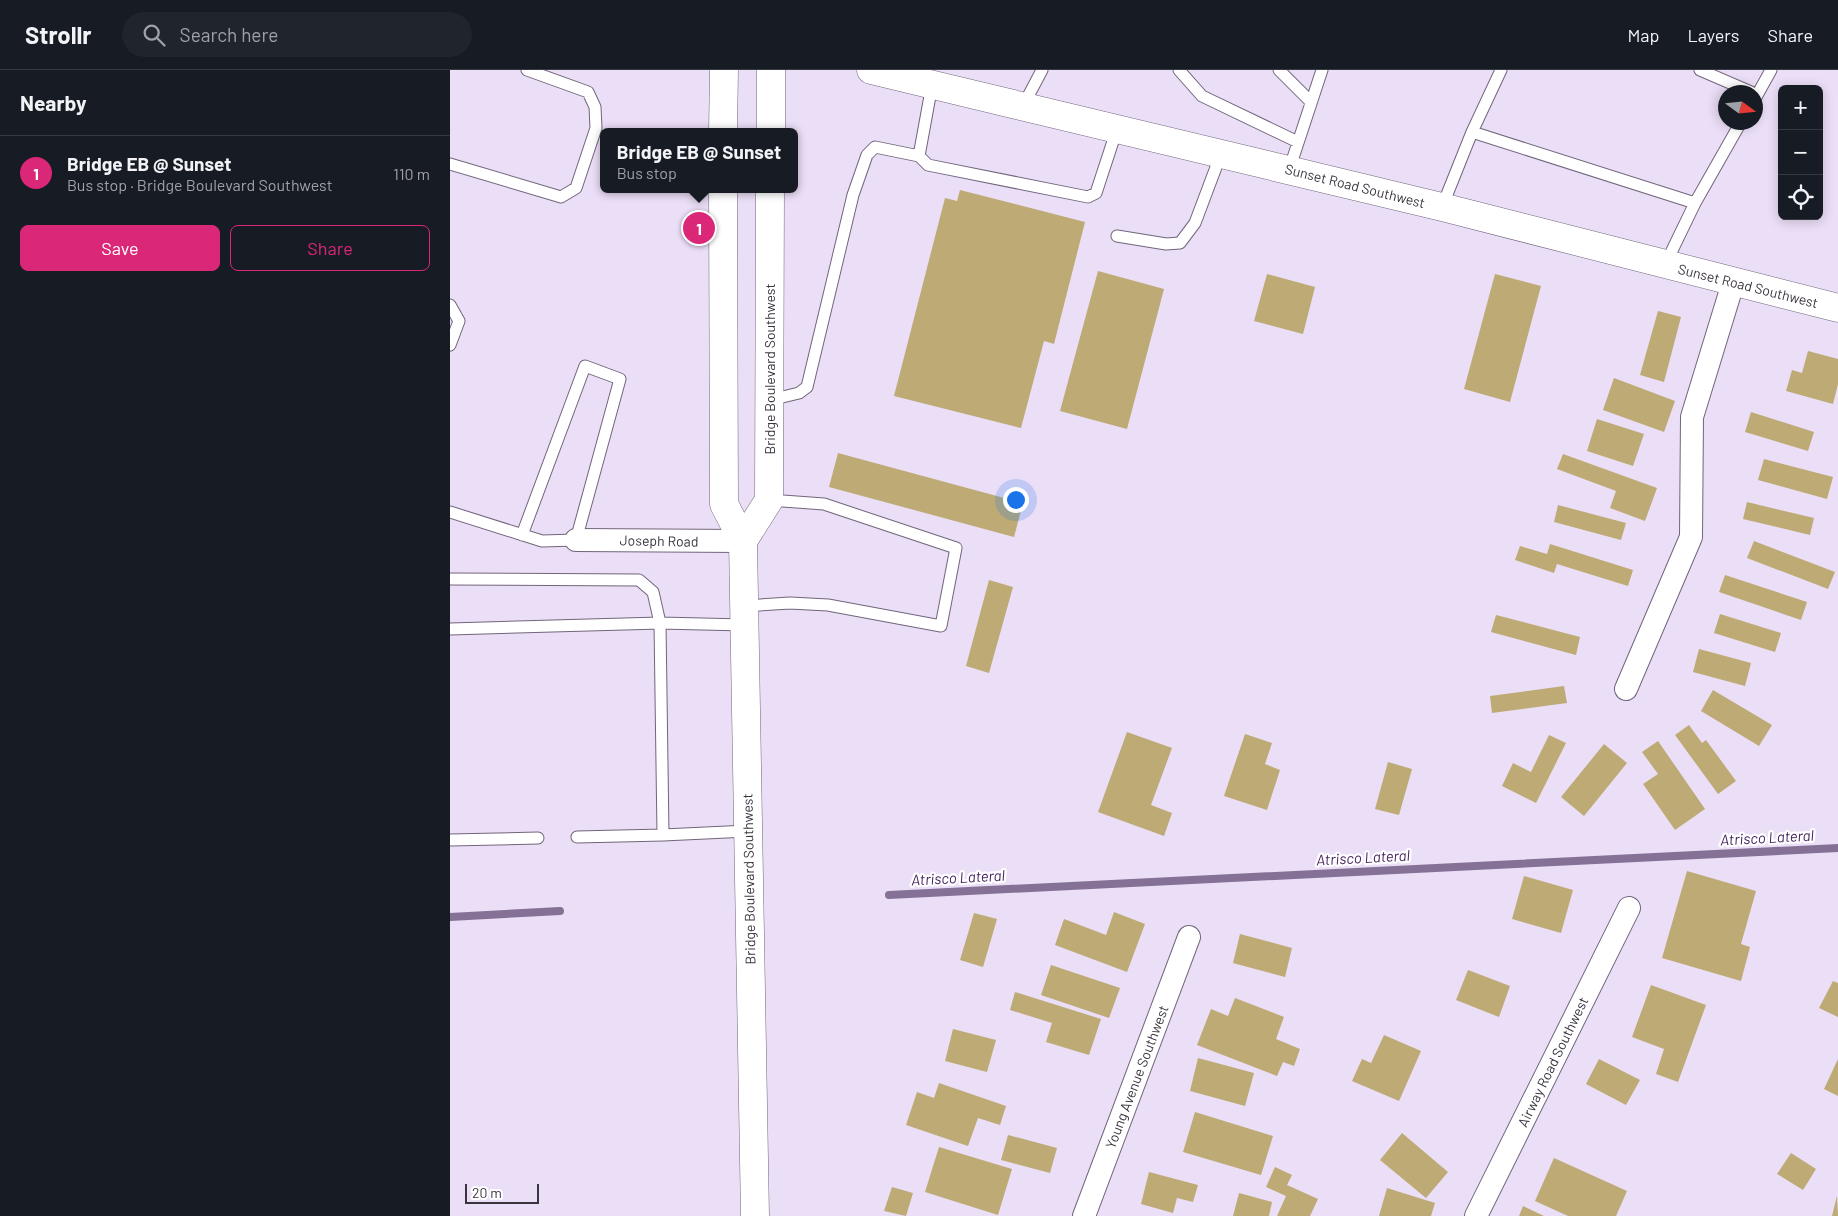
<!DOCTYPE html>
<html lang="en">
<head>
<meta charset="utf-8">
<style>
	:root { --surface:#171b24; --page:#20242c; --text:#f1f3f6; --muted:#9ea1a6; --line:#363941; --accent:#db2777 }
	body { margin:0; font-family:Barlow,sans-serif; background:var(--page); color:var(--text) }
	.controls { position:absolute; right:15px; top:15px; display:grid; overflow:hidden; border-radius:8px; box-shadow:0 2px 12px #0003 }
	.controls button { width:45px; height:45px; display:grid; place-items:center; padding:0; border:0; border-bottom:1px solid var(--line); background:var(--surface); color:var(--text); font:25px sans-serif }
	.compass { position:absolute; left:1268px; top:15px; width:45px; height:45px; border-radius:50%; background:var(--surface); box-shadow:0 2px 12px #0003; rotate:105deg }
	.scale { position:absolute; left:15px; bottom:12px; width:74px; box-sizing:border-box; padding-left:5px; border:2px solid #3a343e; border-top:0; font-size:14px; line-height:18px; white-space:nowrap; color:#3a343e; -webkit-text-stroke:4px #fff; paint-order:stroke }
	.you { position:absolute; left:565px; top:429px; width:18px; height:18px; margin:-12px; border:4px solid #fff; border-radius:50%; background:#1a73e8; box-shadow:0 0 0 8px #1a73e833 }
	.badge { display:grid; place-items:center; width:32px; height:32px; border-radius:50%; background:var(--accent); color:#fff; font-size:16px; font-weight:700 }
	.pin { position:absolute; translate:-50% -50%; border:2px solid #fff; box-shadow:0 1px 5px #0006 }
	.popup { position:absolute; left:150px; top:58px; width:198px; height:65px; box-sizing:border-box; display:grid; place-content:center; border-radius:8px; background:var(--surface); filter:drop-shadow(0 1px 4px #0005); font-size:16px; white-space:nowrap; color:var(--muted) }
	.popup b { font-size:19px; color:var(--text) }
	.popup::after { content:''; position:absolute; left:50%; top:100%; margin-left:-10px; border:10px solid transparent; border-top-color:var(--surface) }
	.list { margin:0; padding:0; list-style:none }
	h2 { display:flex; justify-content:space-between; align-items:center; height:65px; margin:0; padding:0 20px; font-size:21px }
	h2 small { font-size:16px; font-weight:400; color:var(--muted) }
	.list li { display:grid; grid-template-columns:32px 1fr auto; gap:15px; align-items:center; box-sizing:border-box; height:75px; padding:0 20px; border-top:1px solid var(--line) }
	.list b { display:block; font-size:19px; white-space:nowrap }
	.list p { margin:0; font-size:16px; white-space:nowrap; color:var(--muted) }
	.list em { font-size:16px; font-style:normal; color:var(--muted) }
	.actions { display:flex; gap:10px; padding:15px 20px }
	.actions a { flex:1; padding:11px 0; border:1px solid var(--accent); border-radius:8px; text-align:center; font-size:18px; color:var(--accent) }
	.actions .main { background:var(--accent); color:#fff }
	.icon { flex:none; width:28px; height:28px; fill:none; stroke:currentColor; stroke-width:2; stroke-linecap:round; stroke-linejoin:round }
	.map { position:relative; flex:none; width:1388px; height:1146px; overflow:hidden }
	header { display:flex; align-items:center; gap:30px; box-sizing:border-box; height:70px; padding:0 25px; background:var(--surface); border-bottom:1px solid var(--line) }
	header strong { font-size:24px }
	nav { display:flex; gap:28px; margin-inline-start:auto; font-size:18px }
	.search { width:350px; height:45px; background:var(--page); display:flex; align-items:center; gap:12px; box-sizing:border-box; padding:0 18px; border-radius:28px; color:var(--muted); font-size:19px }
	main { display:flex }
	aside { flex:1; background:var(--surface) }
	.map>svg:first-child { display:block }
	.lines { fill:none; stroke-linecap:round; stroke-linejoin:round }
	.stream { stroke:#847195; stroke-width:8 }
	.building { fill:#bdaa75 }
	.lane-casing { stroke:#71657b; stroke-width:13 }
	.street-casing { stroke:#71657b; stroke-width:24 }
	.secondary-casing { stroke:#71657b; stroke-width:29 }
	.lane { stroke:#fff; stroke-width:11 }
	.street { stroke:#fff; stroke-width:22 }
	.secondary { stroke:#fff; stroke-width:28 }
	.labels { text-anchor:middle; stroke-width:4.5; stroke-linejoin:round; paint-order:stroke }
	.street-label { font-size:14px; fill:#3a343e; stroke:#fff }
	.water-label { font-size:15px; font-style:italic; fill:#482560; stroke:#fff }
</style>
</head>
<body>
<header>
<strong>Strollr</strong>
<div class="search"><svg class="icon" aria-label="search" viewBox="0 0 24 24"><circle cx="10" cy="10" r="6"/><path d="M15 15l6 6"/></svg>Search here</div>
<nav><a>Map</a><a>Layers</a><a>Share</a></nav>
</header>
<main>
<aside>
<h2>Nearby<small></small></h2>
<ul class="list">
<li><span class="badge">1</span><div><b>Bridge EB @ Sunset</b><p>Bus stop · Bridge Boulevard Southwest</p></div><em>110 m</em></li>
</ul>
<div class="actions"><a class="main">Save</a><a>Share</a></div>
</aside>
<div class="map">
<svg width="1388" height="1146" viewBox="0 0 1388 1146">
	<rect width="100%" height="100%" fill="#ebdef7"/>
	<g class="lines">
		<path class="stream" d="M439,825L1388,778
			M0,847L110,841"/>
	</g>
	<path class="building" d="M510,120L635,152L604,274L594,271L571,358L444,326L495,128L507,131Z
		M648,201L714,219L677,359L610,341Z
		M817,204L865,217L853,264L804,251Z
		M1045,204L1091,216L1060,332L1014,319Z
		M1208,241L1231,247L1214,312L1190,305Z
		M1358,281L1388,289V314L1383,334L1336,321L1342,300L1352,303Z
		M1164,308L1225,331L1214,362L1153,340Z
		M1301,342L1364,362L1358,381L1295,362Z
		M1147,349L1194,364L1183,396L1137,381Z
		M388,383L573,433L564,467L379,417Z
		M1113,384L1207,418L1195,451L1160,438L1166,421L1107,399Z
		M1314,389L1383,407L1377,429L1308,410Z
		M1297,432L1364,448L1360,465L1293,449Z
		M1108,435L1176,453L1171,470L1104,452Z
		M1304,471L1385,502L1378,519L1297,488Z
		M1100,474L1183,500L1178,516L1107,494L1104,503L1065,490L1070,476L1097,484Z
		M1275,505L1357,532L1351,550L1269,522Z
		M539,510L563,517L539,603L516,596Z
		M1270,544L1331,563L1325,582L1264,563Z
		M1046,545L1130,567L1126,585L1041,562Z
		M1249,579L1301,593L1295,616L1243,602Z
		M1114,616L1117,633L1042,643L1040,626Z
		M1263,620L1322,655L1309,676L1251,641Z
		M1239,655L1252,673L1256,670L1286,711L1268,724L1225,665Z
		M677,662L722,678L701,735L722,743L714,766L648,742Z
		M795,664L822,673L815,694L830,700L817,740L774,726Z
		M1099,665L1116,673L1086,733L1052,716L1063,693L1081,702Z
		M1208,671L1255,739L1225,760L1193,714L1208,704L1192,682Z
		M1154,674L1177,693L1134,746L1111,727Z
		M938,692L962,699L949,745L925,739Z
		M1237,801L1306,821L1291,874L1300,877L1291,911L1212,888Z
		M1074,806L1123,820L1111,863L1062,849Z
		M664,842L695,854L677,902L605,875L614,849L656,865Z
		M524,843L547,849L533,897L510,890Z
		M790,864L842,878L835,907L783,893Z
		M601,895L670,918L659,948L591,925Z
		M1018,900L1060,916L1049,947L1006,930Z
		M1383,911L1388,913V947L1369,938Z
		M1201,915L1256,935L1228,1012L1206,1004L1214,979L1182,967Z
		M565,922L651,949L639,985L596,972L602,953L560,940Z
		M785,928L834,947L826,969L850,979L844,996L833,992L827,1006L747,975L761,939L778,946Z
		M503,959L546,970L537,1002L495,991Z
		M934,965L971,981L949,1031L902,1011L912,989L921,993Z
		M748,988L804,1003L795,1036L740,1021Z
		M1149,989L1190,1010L1176,1035L1136,1014Z
		M1388,989V1026L1374,1019Z
		M489,1013L556,1036L550,1055L528,1048L518,1076L456,1055L467,1022L484,1028Z
		M745,1042L823,1066L811,1105L733,1082Z
		M952,1063L998,1102L976,1128L930,1090Z
		M558,1065L607,1078L600,1103L551,1090Z
		M489,1077L562,1099L548,1145L475,1122Z
		M1341,1083L1366,1099L1353,1120L1327,1104Z
		M1104,1088L1177,1121L1166,1146H1118L1085,1131Z
		M825,1097L842,1105L837,1115L868,1129L860,1146H827L836,1126L816,1117Z
		M699,1102L748,1115L743,1132L727,1128L723,1143L691,1134Z
		M442,1117L463,1123L456,1146L434,1141Z
		M937,1118L985,1133L981,1146H929Z
		M789,1123L822,1132L819,1146H783Z
		M1387,1126L1388,1146H1382Z
		M1073,1136L1094,1146H1069Z"/>
	<g class="lines">
		<defs>
			<path id="lane" d="M729,0L752,26L848,72
				M829,0L861,32
				M1250,0L1301,22
				M482,15L469,86L478,95L638,127L646,123L667,59
				M1306,27L1321,0
				M573,36L592,0
				M1022,62L1245,133L1215,195
				M0,94L111,127L126,118L146,58L145,37L138,22L77,0
				M839,100L872,0
				M1245,133L1291,52
				M992,137L1022,62L1051,0
				M667,166L716,174L730,173L745,153L771,84
				M0,235L9,251L0,275
				M320,330L349,323L357,317L403,125L417,85L425,77L469,86
				M0,442L92,471L126,470L170,309L135,296L72,465
				M0,509L189,510L203,522L210,553L0,559
				M294,536L340,533L378,535L491,556L506,478L374,434L319,430
				M295,555L210,553L213,765L298,761
				M127,767L213,765
				M0,770L88,768"/>
			<path id="street" d="M126,470L293,471
				M1176,619L1241,467L1242,347L1283,213
				M634,1146L739,867
				M1026,1146L1179,838"/>
			<path id="secondary" d="M421,0L992,137L1388,238
				M273,62L274,0
				M321,62V0
				M273,119L274,434L293,471L305,1146
				M293,471L319,430L320,119"/>
		</defs>
		<use href="#lane" class="lane-casing"/>
		<use href="#street" class="street-casing"/>
		<use href="#secondary" class="secondary-casing"/>
		<use href="#lane" class="lane"/>
		<use href="#street" class="street"/>
		<use href="#secondary" class="secondary"/>
	</g>
	<g class="labels">
		<g class="street-label">
			<text transform="translate(905 116) rotate(14)" y="5">Sunset Road Southwest</text>
			<text transform="translate(1298 216) rotate(14)" y="5">Sunset Road Southwest</text>
			<text transform="translate(320 299) rotate(-90)" y="5">Bridge Boulevard Southwest</text>
			<text transform="translate(209 471) rotate(1)" y="5">Joseph Road</text>
			<text transform="translate(299 809) rotate(-91)" y="5">Bridge Boulevard Southwest</text>
			<text transform="translate(1103 992) rotate(-64)" y="5">Airway Road Southwest</text>
			<text transform="translate(687 1007) rotate(-69)" y="5">Young Avenue Southwest</text>
		</g>
		<g class="water-label">
			<text transform="translate(1317 768) rotate(-3)" y="5">Atrisco Lateral</text>
			<text transform="translate(913 788) rotate(-3)" y="5">Atrisco Lateral</text>
			<text transform="translate(508 808) rotate(-3)" y="5">Atrisco Lateral</text>
		</g>
	</g>
</svg>
<div class="controls">
<button>+</button>
<button>−</button>
<button><svg class="icon" aria-label="locate" viewBox="0 0 24 24"><circle cx="12" cy="12" r="6"/><path d="M12 2v4M12 18v4M2 12h4M18 12h4"/></svg></button>
</div>
<svg class="compass" viewBox="-18 -18 36 36"><path d="M0-13l5 13h-10z" fill="#e53935"/><path d="M0 13l5-13h-10z" fill="#9ea1a6"/></svg>
<div class="scale">20 m</div>
<div class="you"></div>
<div class="pin badge" style="left:249px;top:158px">1</div>
<div class="popup"><b>Bridge EB @ Sunset</b>Bus stop</div>
</div>
</main>
</body>
</html>
